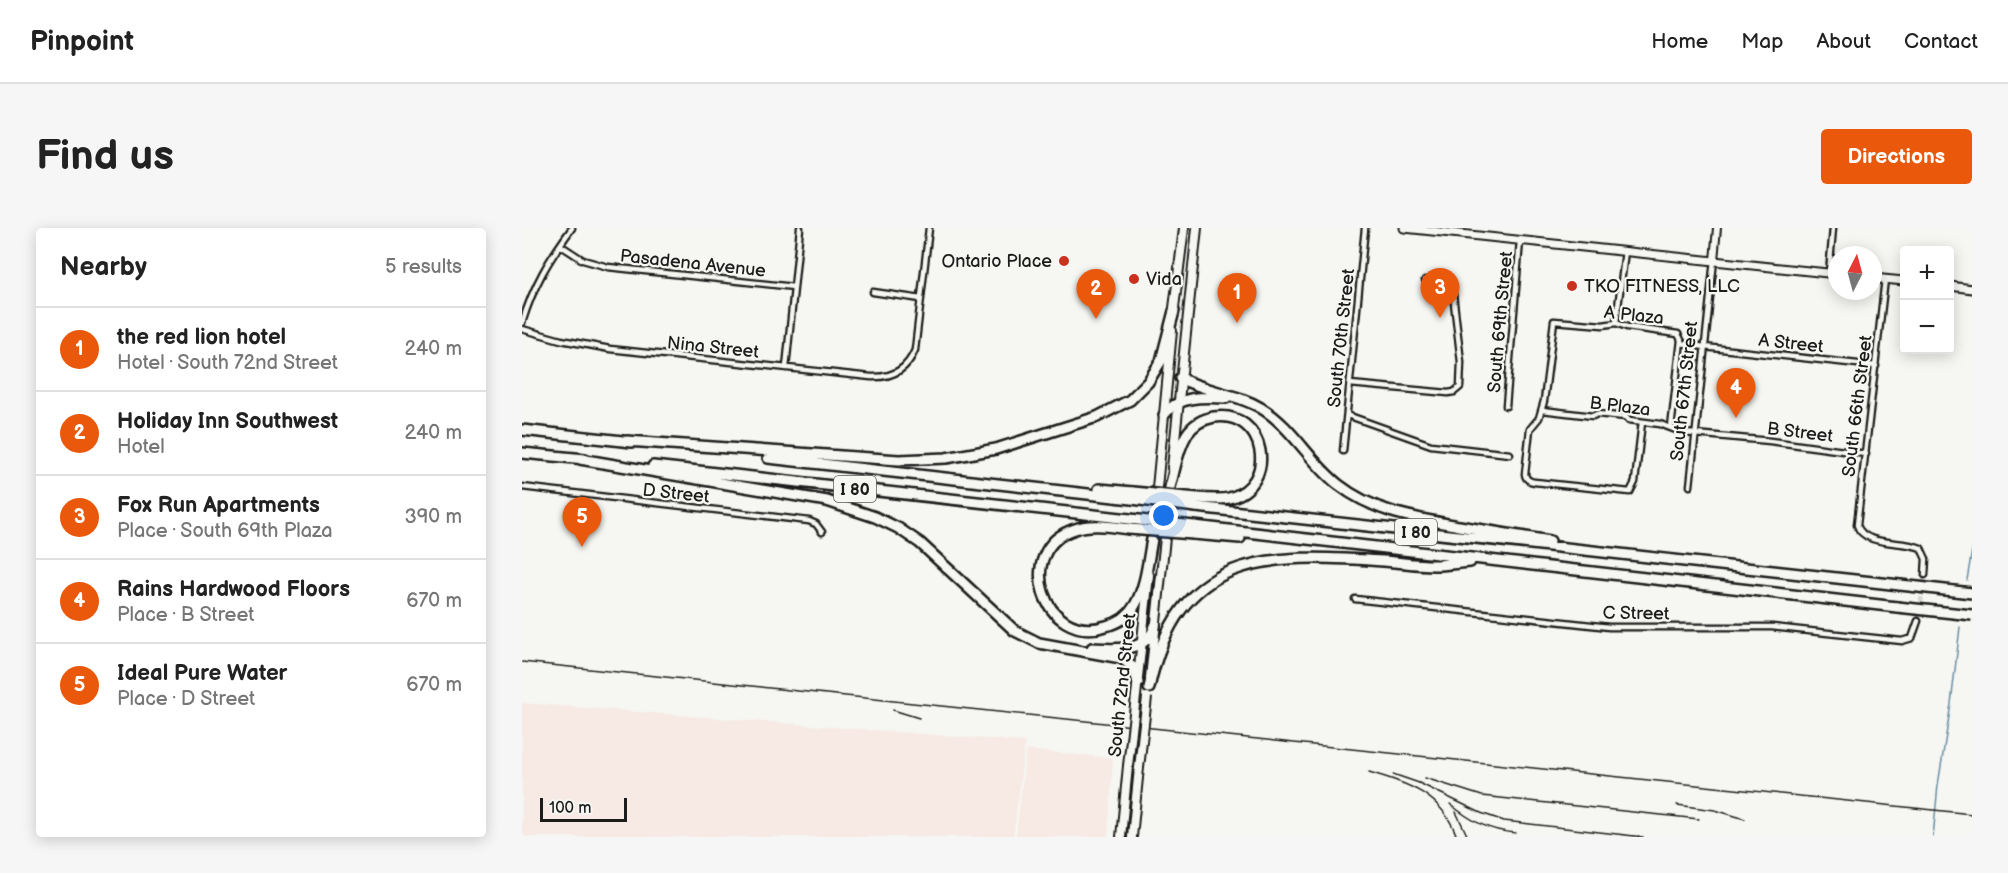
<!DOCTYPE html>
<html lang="en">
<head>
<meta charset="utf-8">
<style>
	:root { --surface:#fff; --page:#f6f6f6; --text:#222; --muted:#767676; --line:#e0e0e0; --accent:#ea580c }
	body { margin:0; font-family:"Balsamiq Sans",sans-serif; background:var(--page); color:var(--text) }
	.controls { position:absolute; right:18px; top:18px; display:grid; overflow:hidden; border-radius:6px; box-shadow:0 3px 15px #0003 }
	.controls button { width:54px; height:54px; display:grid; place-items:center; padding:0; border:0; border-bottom:2px solid var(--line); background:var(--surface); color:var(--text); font:30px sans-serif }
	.compass { position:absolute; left:1306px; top:18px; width:54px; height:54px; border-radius:50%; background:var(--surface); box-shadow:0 3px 15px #0003; rotate:6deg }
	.scale { position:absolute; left:18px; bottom:15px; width:87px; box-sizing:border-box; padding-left:6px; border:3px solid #1c1c1c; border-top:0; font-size:16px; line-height:21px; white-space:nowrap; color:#1c1c1c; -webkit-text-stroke:4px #f6f6f2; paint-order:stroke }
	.you { position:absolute; left:642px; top:288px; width:21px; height:21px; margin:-15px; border:4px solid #fff; border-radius:50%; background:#1a73e8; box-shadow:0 0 0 9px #1a73e833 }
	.badge { display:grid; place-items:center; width:39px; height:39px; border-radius:50%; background:var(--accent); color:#fff; font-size:20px; font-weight:700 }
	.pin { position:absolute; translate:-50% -50px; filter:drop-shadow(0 2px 3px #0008) }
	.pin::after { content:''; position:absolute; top:32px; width:21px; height:18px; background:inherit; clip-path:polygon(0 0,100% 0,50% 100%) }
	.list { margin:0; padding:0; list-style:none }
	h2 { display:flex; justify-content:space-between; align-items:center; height:78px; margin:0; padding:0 24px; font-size:26px }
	h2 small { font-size:20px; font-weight:400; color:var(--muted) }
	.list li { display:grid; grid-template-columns:39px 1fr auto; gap:18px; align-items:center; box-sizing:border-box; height:84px; padding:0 24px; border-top:2px solid var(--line) }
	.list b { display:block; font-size:22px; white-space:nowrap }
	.list p { margin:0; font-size:20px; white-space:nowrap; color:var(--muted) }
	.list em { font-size:20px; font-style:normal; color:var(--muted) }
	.map { position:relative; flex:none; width:1450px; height:609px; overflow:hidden; border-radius:6px }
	header { display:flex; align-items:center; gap:36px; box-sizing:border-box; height:84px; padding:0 30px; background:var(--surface); border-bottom:2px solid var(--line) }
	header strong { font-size:28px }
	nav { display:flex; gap:33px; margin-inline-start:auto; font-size:21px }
	.intro { display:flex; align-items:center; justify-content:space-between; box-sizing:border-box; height:144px; padding:0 36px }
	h1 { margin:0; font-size:42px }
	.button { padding:15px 27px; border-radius:6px; background:var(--accent); color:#fff; font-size:21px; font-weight:700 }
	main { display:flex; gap:36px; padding:0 36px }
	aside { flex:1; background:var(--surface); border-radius:6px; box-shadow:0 3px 15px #0003 }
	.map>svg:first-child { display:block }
	.built { fill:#f7e9e3 }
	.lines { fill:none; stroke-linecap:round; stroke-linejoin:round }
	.stream { stroke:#678da2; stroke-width:1.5 }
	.minor-tunnel { stroke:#d5d5d2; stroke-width:4.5; stroke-dasharray:4.5 2; stroke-linecap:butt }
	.primary-tunnel { stroke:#d5d5d2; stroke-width:8; stroke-dasharray:8 4; stroke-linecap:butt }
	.minor-casing { stroke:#1c1c1c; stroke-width:9 }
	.tertiary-casing { stroke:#1c1c1c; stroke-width:10 }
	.secondary-casing { stroke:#1c1c1c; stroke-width:11 }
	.primary-casing { stroke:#1c1c1c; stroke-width:12 }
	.motorway-casing { stroke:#1c1c1c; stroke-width:14 }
	.minor { stroke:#f6f6f2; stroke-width:4.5 }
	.tertiary { stroke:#f6f6f2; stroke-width:6 }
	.secondary { stroke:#f6f6f2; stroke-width:7 }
	.primary { stroke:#f6f6f2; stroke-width:8 }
	.motorway { stroke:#f6f6f2; stroke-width:9 }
	.rail { stroke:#1c1c1c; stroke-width:1.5 }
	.primary-bridge-casing { stroke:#1c1c1c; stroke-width:12; stroke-linecap:butt }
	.motorway-bridge-casing { stroke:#1c1c1c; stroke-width:14; stroke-linecap:butt }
	.primary-bridge { stroke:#f6f6f2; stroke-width:8 }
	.motorway-bridge { stroke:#f6f6f2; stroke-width:9 }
	.poi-dot { fill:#c8321e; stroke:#f6f6f2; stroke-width:2 }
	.labels { text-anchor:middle; stroke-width:4.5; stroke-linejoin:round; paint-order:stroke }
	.shield { fill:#f6f6f2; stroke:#5d5d5c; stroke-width:1.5 }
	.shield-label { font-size:16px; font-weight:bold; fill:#1c1c1c }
	.poi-label { font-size:18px; fill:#1c1c1c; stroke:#f6f6f2; text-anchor:start }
	.street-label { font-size:18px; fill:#1c1c1c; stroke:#f6f6f2 }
</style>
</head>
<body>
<header>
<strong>Pinpoint</strong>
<nav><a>Home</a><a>Map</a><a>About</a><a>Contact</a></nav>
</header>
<div class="intro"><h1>Find us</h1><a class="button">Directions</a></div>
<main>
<aside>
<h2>Nearby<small>5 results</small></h2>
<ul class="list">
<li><span class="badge">1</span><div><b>the red lion hotel</b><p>Hotel · South 72nd Street</p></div><em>240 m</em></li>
<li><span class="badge">2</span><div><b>Holiday Inn Southwest</b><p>Hotel</p></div><em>240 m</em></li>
<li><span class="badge">3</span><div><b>Fox Run Apartments</b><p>Place · South 69th Plaza</p></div><em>390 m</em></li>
<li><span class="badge">4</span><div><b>Rains Hardwood Floors</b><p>Place · B Street</p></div><em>670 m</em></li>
<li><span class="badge">5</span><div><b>Ideal Pure Water</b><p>Place · D Street</p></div><em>670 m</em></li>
</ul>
</aside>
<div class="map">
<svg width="1450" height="609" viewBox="0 0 1450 609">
	<rect width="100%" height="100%" fill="#f6f6f2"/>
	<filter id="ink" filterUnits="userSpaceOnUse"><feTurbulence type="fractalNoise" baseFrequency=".0167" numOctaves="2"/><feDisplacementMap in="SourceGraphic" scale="12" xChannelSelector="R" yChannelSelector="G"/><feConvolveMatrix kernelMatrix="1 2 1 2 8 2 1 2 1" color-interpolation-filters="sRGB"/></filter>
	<g filter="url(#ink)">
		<path class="built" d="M0,475L503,514L491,609H0Z
			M504,522L591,530L586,609H494Z"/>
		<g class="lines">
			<path class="stream" d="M1445,352L1450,322
				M1411,609L1416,557L1429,476L1438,399"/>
			<path class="minor-tunnel" d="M1396,393L1403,347"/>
			<path class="primary-tunnel" d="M631,297L634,270
				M644,299L647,272"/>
			<defs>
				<path id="minor" d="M38,17L61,32L86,39L272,59
					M1307,45L1311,0
					M1363,51L1335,297C1342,319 1381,312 1399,320L1404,331L1403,347
					M351,64L399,71
					M0,95C12,56 26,33 50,0
					M1094,95L1103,23
					M0,101L39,112L88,121L349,149C370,150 385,142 393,122L407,0
					M1159,115L1182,119L1354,138
					M264,140L278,0
					M828,156L926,165L932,164L938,159L939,134L931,66L926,60L903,52
					M984,178L998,13
					M1020,182L1071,188L1075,186L1104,189L1107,192L1138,196L1162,205L1248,213L1344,226
					M825,187L909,217L988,226
					M1120,194L1113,254L1108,264L1022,255C1014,254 1004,255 1003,246L1008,201L1017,190L1022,173L1032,93L1081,97L1094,95L1105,99L1156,106L1159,112L1149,200
					M821,223L843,0
					M1168,258L1192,32
					M0,259L287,293L294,296L300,304
					M833,371L1087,399H1250L1380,413L1390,410L1396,393"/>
				<path id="tertiary" d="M1192,32L1195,0"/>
				<path id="secondary" d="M882,0L1315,46
					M1351,50L1382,53
					M1428,58L1450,61"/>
				<path id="primary" d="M651,88L662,0
					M650,240L675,0
					M635,260L650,103
					M628,450L643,310
					M614,468L627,347
					M599,609L606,538
					M610,609L617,540"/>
				<path id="motorway" d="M658,150C684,164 714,165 739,180C771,199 788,235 817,257C853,285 894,290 937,298C968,303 998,308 1028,313
					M642,187C656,167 682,169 704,170
					M0,202L110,214
					M105,213L377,232L424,230L474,221L575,189L608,172L626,154L639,133L652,83
					M0,225L63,231
					M246,230L610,271
					M58,231L305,273L353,289L376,300L398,315L493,403L517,415L599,430L612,440L616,455
					M131,238L608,291
					M648,259C653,242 655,222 665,206C671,197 681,191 692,189C743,181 758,257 707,270C697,272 685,271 675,270
					M577,261L611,264
					M674,279L1378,357
					M672,298L1375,379
					M607,301C590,299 570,295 553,301C490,321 521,418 584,398C596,395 607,388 613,377C624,358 626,332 630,311
					M671,306L718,310
					M570,420C593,421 625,425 633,398
					M627,460C656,324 743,325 861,333C878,334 894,337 911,337C923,337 936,335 948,334"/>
			</defs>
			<use href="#minor" class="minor-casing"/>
			<use href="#tertiary" class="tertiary-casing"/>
			<use href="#secondary" class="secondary-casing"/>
			<use href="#primary" class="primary-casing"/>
			<use href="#motorway" class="motorway-casing"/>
			<use href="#minor" class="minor"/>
			<use href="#tertiary" class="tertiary"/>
			<use href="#secondary" class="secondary"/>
			<use href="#primary" class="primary"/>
			<use href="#motorway" class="motorway"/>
			<path class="rail" d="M0,434L1450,586
				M371,482L397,490
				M847,544C887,556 920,566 935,609
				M871,546L897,555L959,585L982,593L1121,609
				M903,550L960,568L1177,591
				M928,576C949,593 967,603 994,605
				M1155,577L1193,582L1223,591
				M934,584L946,609"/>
			<defs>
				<path id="primary-bridge" d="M606,538L614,468
					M617,540L625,469"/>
				<path id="motorway-bridge" d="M611,264L675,270
					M610,271L674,279
					M608,291L672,298
					M607,301L671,306
					M1378,357L1450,365
					M1375,379L1450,387"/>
			</defs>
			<use href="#primary-bridge" class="primary-bridge-casing"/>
			<use href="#motorway-bridge" class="motorway-bridge-casing"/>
			<use href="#primary-bridge" class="primary-bridge"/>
			<use href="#motorway-bridge" class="motorway-bridge"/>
		</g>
	</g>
	<g class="poi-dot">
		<circle cx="542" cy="33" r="6"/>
		<circle cx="612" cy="51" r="6"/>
		<circle cx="1050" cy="58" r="6"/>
	</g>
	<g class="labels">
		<g class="shield">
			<rect x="312" y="248" width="42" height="26" rx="4.5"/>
			<rect x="873" y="291" width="42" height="26" rx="4.5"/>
		</g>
		<g class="shield-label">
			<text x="333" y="267">I 80</text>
			<text x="894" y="310">I 80</text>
		</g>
		<g class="poi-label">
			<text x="530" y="39" text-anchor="end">Ontario Place</text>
			<text x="624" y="57">Vida</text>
			<text x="1062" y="64">TKO FITNESS, LLC</text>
		</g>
		<g class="street-label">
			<text transform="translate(171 35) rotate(6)" y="6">Pasadena Avenue</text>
			<text transform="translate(1112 87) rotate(6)" y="6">A Plaza</text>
			<text transform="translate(978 94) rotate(-85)" y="6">South 69th Street</text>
			<text transform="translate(819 110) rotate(-84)" y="6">South 70th Street</text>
			<text transform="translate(1269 115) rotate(6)" y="6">A Street</text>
			<text transform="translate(191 119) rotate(6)" y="6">Nina Street</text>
			<text transform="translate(1162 163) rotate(-84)" y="6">South 67th Street</text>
			<text transform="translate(1098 178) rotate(7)" y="6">B Plaza</text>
			<text transform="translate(1335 178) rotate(-83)" y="6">South 66th Street</text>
			<text transform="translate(1278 204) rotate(7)" y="6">B Street</text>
			<text transform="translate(154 265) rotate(6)" y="6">D Street</text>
			<text transform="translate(1114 385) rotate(1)" y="6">C Street</text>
			<text transform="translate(600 457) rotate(-84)" y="6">South 72nd Street</text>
		</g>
	</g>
</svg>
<div class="controls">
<button>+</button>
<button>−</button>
</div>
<svg class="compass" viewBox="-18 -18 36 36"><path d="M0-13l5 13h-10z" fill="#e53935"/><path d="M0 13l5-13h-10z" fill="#767676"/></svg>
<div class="scale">100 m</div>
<div class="you"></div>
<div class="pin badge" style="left:715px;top:95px">1</div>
<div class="pin badge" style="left:574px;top:91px">2</div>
<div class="pin badge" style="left:918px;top:90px">3</div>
<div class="pin badge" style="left:1214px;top:190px">4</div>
<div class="pin badge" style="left:60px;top:319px">5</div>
</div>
</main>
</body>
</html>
